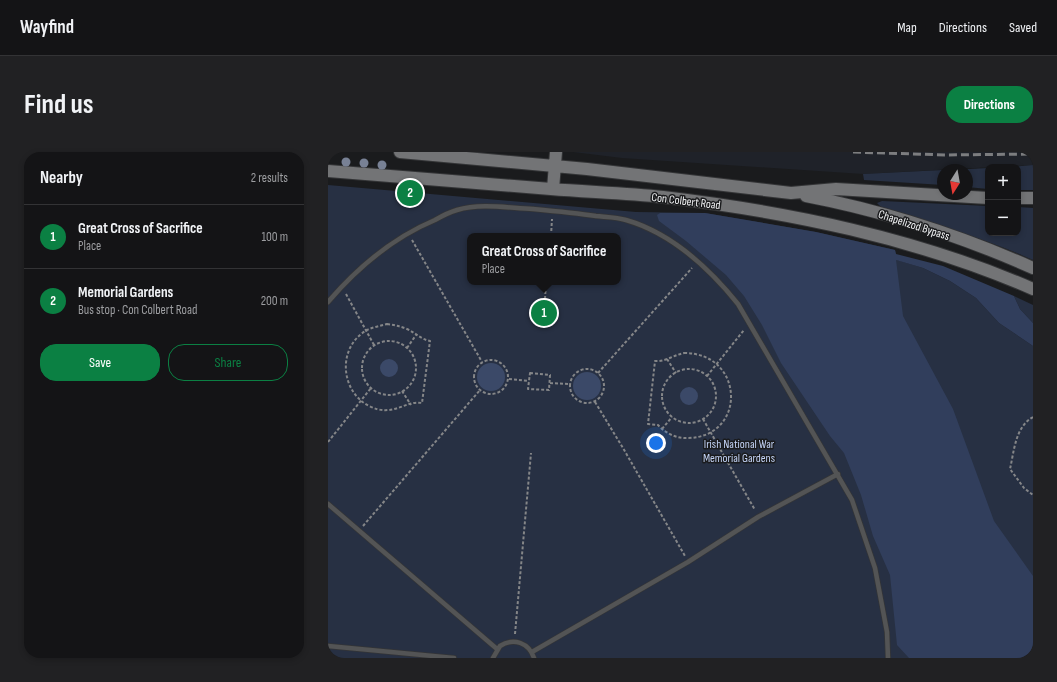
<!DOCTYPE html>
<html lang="en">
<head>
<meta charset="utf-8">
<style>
	:root { --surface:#141416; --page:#212123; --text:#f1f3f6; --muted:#9d9ea1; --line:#333335; --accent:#0b8043 }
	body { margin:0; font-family:"Sofia Sans Condensed",sans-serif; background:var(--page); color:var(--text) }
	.controls { position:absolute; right:12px; top:12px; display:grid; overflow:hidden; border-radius:8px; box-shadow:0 2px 6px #0003 }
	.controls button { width:36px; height:36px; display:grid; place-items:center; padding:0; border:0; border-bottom:1px solid var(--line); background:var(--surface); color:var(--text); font:20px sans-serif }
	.compass { position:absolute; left:609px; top:12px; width:36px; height:36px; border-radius:50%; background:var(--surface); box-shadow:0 2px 6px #0003; rotate:191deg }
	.you { position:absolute; left:328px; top:291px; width:14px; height:14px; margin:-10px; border:3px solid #fff; border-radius:50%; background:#1a73e8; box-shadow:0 0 0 6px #1a73e833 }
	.badge { display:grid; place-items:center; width:26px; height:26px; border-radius:50%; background:var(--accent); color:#fff; font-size:13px; font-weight:700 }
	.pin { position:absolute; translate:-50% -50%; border:2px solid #fff; box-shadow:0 1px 4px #0006 }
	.popup { position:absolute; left:139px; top:81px; width:154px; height:52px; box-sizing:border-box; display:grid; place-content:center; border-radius:8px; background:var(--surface); filter:drop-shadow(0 1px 3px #0005); font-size:13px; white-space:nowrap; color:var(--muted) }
	.popup b { font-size:15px; color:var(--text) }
	.popup::after { content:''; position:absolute; left:50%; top:100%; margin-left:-8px; border:8px solid transparent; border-top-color:var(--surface) }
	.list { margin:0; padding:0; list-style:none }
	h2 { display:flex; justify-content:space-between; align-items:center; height:52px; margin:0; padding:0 16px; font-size:17px }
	h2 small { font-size:13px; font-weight:400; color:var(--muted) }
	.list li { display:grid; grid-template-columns:26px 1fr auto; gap:12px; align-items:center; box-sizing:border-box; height:64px; padding:0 16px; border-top:1px solid var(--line) }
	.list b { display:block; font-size:15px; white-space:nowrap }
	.list p { margin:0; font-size:13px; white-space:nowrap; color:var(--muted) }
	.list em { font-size:13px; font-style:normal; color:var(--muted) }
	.actions { display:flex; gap:8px; padding:12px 16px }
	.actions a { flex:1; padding:9px 0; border:1px solid var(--accent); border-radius:16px; text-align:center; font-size:14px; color:var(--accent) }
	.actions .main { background:var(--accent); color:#fff }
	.map { position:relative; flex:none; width:705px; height:506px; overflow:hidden; border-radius:16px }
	header { display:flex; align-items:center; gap:24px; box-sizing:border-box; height:56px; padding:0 20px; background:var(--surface); border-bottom:1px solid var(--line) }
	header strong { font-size:19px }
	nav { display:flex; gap:22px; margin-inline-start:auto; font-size:14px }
	.intro { display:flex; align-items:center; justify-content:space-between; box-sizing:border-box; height:96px; padding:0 24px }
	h1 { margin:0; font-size:28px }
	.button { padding:10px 18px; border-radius:16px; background:var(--accent); color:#fff; font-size:14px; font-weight:700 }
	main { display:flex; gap:24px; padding:0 24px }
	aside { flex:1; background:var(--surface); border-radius:16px; box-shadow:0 2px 6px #0003 }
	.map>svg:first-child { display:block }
	.built { fill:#1f2229 }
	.green { fill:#273043; fill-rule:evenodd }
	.forest { fill:#313e5c }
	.water { fill:#3b4968 }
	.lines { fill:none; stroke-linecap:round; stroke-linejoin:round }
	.lane-casing { stroke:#343537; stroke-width:6 }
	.secondary-casing { stroke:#343537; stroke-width:14 }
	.path { stroke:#858688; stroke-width:2; stroke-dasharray:3 2; stroke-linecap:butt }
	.lane { stroke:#535455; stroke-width:4.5 }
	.secondary { stroke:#737476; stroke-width:12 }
	.rail { stroke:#7c7d7f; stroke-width:3; stroke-dasharray:8 4; stroke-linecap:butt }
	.tree { fill:#788195 }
	.wall { fill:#3a3c39 }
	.shaded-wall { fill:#252625 }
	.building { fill:#4e4f4d; stroke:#676968 }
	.labels { text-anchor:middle; stroke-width:3; stroke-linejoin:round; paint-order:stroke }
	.street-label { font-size:12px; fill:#f2f3f5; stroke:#1a1b1d }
	.park-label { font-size:12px; fill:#c4d4f7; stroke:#1a1b1d }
</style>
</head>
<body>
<header>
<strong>Wayfind</strong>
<nav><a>Map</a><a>Directions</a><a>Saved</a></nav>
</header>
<div class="intro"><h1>Find us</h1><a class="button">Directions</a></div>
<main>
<aside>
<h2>Nearby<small>2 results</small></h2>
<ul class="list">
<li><span class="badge">1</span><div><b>Great Cross of Sacrifice</b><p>Place</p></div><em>100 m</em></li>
<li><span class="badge">2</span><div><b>Memorial Gardens</b><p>Bus stop · Con Colbert Road</p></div><em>200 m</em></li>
</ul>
<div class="actions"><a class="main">Save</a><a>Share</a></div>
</aside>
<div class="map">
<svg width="705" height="506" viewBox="0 0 705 506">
	<rect width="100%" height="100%" fill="#1a1b1d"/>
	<path class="built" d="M245,0H705V13L535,22L294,6Z"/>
	<path class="green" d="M705,13V38H690V15H684Z
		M660,16V37L639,35V18H622Z
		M615,18V33L536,28L535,22Z
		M0,33L308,60L377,61L488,80L567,98L569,108L595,116L622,129L648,146L671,171L705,194V506H0ZM142,84H290V130H142Z
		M554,49L660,54V81H690V55L705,56V108C664,90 622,76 579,64C570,61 555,59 549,51Z
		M686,144L705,153V171L692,157Z"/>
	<path class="forest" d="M332,61H377L488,80L567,98L568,102L615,114L686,144L692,157L705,171V194L671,171L648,146L622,129L595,116L568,108L575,164L625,257L666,369L705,424V506H581L569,493L562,423L545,384L533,343L516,301L502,284L453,211L434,173L416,144L398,123L358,89L331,69L329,63Z"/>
	<path class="water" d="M52 216a9 9 0 1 1 18 0a9 9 0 1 1-18 0Z
		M149 225a14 14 0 1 1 28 0a14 14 0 1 1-28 0Z
		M245 234a14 14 0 1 1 28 0a14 14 0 1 1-28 0Z
		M352 244a9 9 0 1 1 18 0a9 9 0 1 1-18 0Z"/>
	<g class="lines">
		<defs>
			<path id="lane" d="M0,150C30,115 64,86 107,68C114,64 122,60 129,58C153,51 180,56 205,57C226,59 247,61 268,64C278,65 289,65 298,68C343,81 381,116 410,152L524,348L547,416L559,480L560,506
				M0,352L169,497
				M0,494L126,506
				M204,500L360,410L430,365L510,322
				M165,506L172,494C186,485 201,491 206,506"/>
			<path id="secondary" d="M72,0L259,17L463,41L508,37L660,46
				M0,19C74,25 149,31 223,37C260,40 298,41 335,45C461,60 588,86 705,137
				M225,37L228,0
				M478,44C556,59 633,84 705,116
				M690,46H705"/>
		</defs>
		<use href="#lane" class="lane-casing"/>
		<use href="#secondary" class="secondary-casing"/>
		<path class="path" d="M223,84L224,67
			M84,88L154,210
			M18,142L46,193
			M203 160a13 13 0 1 1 26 0a13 13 0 1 1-26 0Z
			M217,147L218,130
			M59,172C66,173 72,174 79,177C88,181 92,187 102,189L94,251C77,248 65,266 41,254C12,239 9,195 39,178C45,175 52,174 59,172Z
			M34 216a27 27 0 1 1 54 0a27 27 0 1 1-54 0Z
			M79,196L88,183
			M356,201C417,201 419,285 360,286C349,287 337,281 330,273L320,272L327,209C337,210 346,203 356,201Z
			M339,207L348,221
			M146 225a17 17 0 1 1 34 0a17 17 0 1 1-34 0Z
			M242 234a17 17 0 1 1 34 0a17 17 0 1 1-34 0Z
			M334 244a27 27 0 1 1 54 0a27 27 0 1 1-54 0Z
			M202,221L222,223L221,238L200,237Z
			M270,221L364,116
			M379,224L416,178
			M181,227L201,229
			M222,231L242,232
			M74,239L83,253
			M267,250L295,296L357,404
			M705,265C687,275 686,300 682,317L696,336L705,343
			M375,267L427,358
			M334,277L344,265
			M0,290L43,236
			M35,374L152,238
			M187,482L203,301"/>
		<use href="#lane" class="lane"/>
		<use href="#secondary" class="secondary"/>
		<path class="rail" d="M525,0L617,3L705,2"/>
	</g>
	<g class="tree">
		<circle cx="18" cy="10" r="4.5"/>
		<circle cx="36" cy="11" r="4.5"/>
		<circle cx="54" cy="13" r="4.5"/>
	</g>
	<path class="wall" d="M219,155L221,158L220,165L211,164L210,161Z"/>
	<path class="shaded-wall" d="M219,155L221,158L220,165L219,162Z"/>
	<path class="building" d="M211,154L219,155V162L210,161Z"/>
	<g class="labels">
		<g class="street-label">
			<text transform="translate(358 49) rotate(7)" y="4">Con Colbert Road</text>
			<text transform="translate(586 73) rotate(18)" y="4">Chapelizod Bypass</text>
		</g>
		<g class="park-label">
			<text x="411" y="296">Irish National War<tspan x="411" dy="14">Memorial Gardens</tspan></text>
		</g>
	</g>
</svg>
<div class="controls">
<button>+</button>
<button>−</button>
</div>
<svg class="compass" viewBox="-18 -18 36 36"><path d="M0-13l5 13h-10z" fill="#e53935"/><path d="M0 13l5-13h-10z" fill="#9d9ea1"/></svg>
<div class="you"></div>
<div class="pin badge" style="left:216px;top:161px">1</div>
<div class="popup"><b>Great Cross of Sacrifice</b>Place</div>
<div class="pin badge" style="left:82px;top:41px">2</div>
</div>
</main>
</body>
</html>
